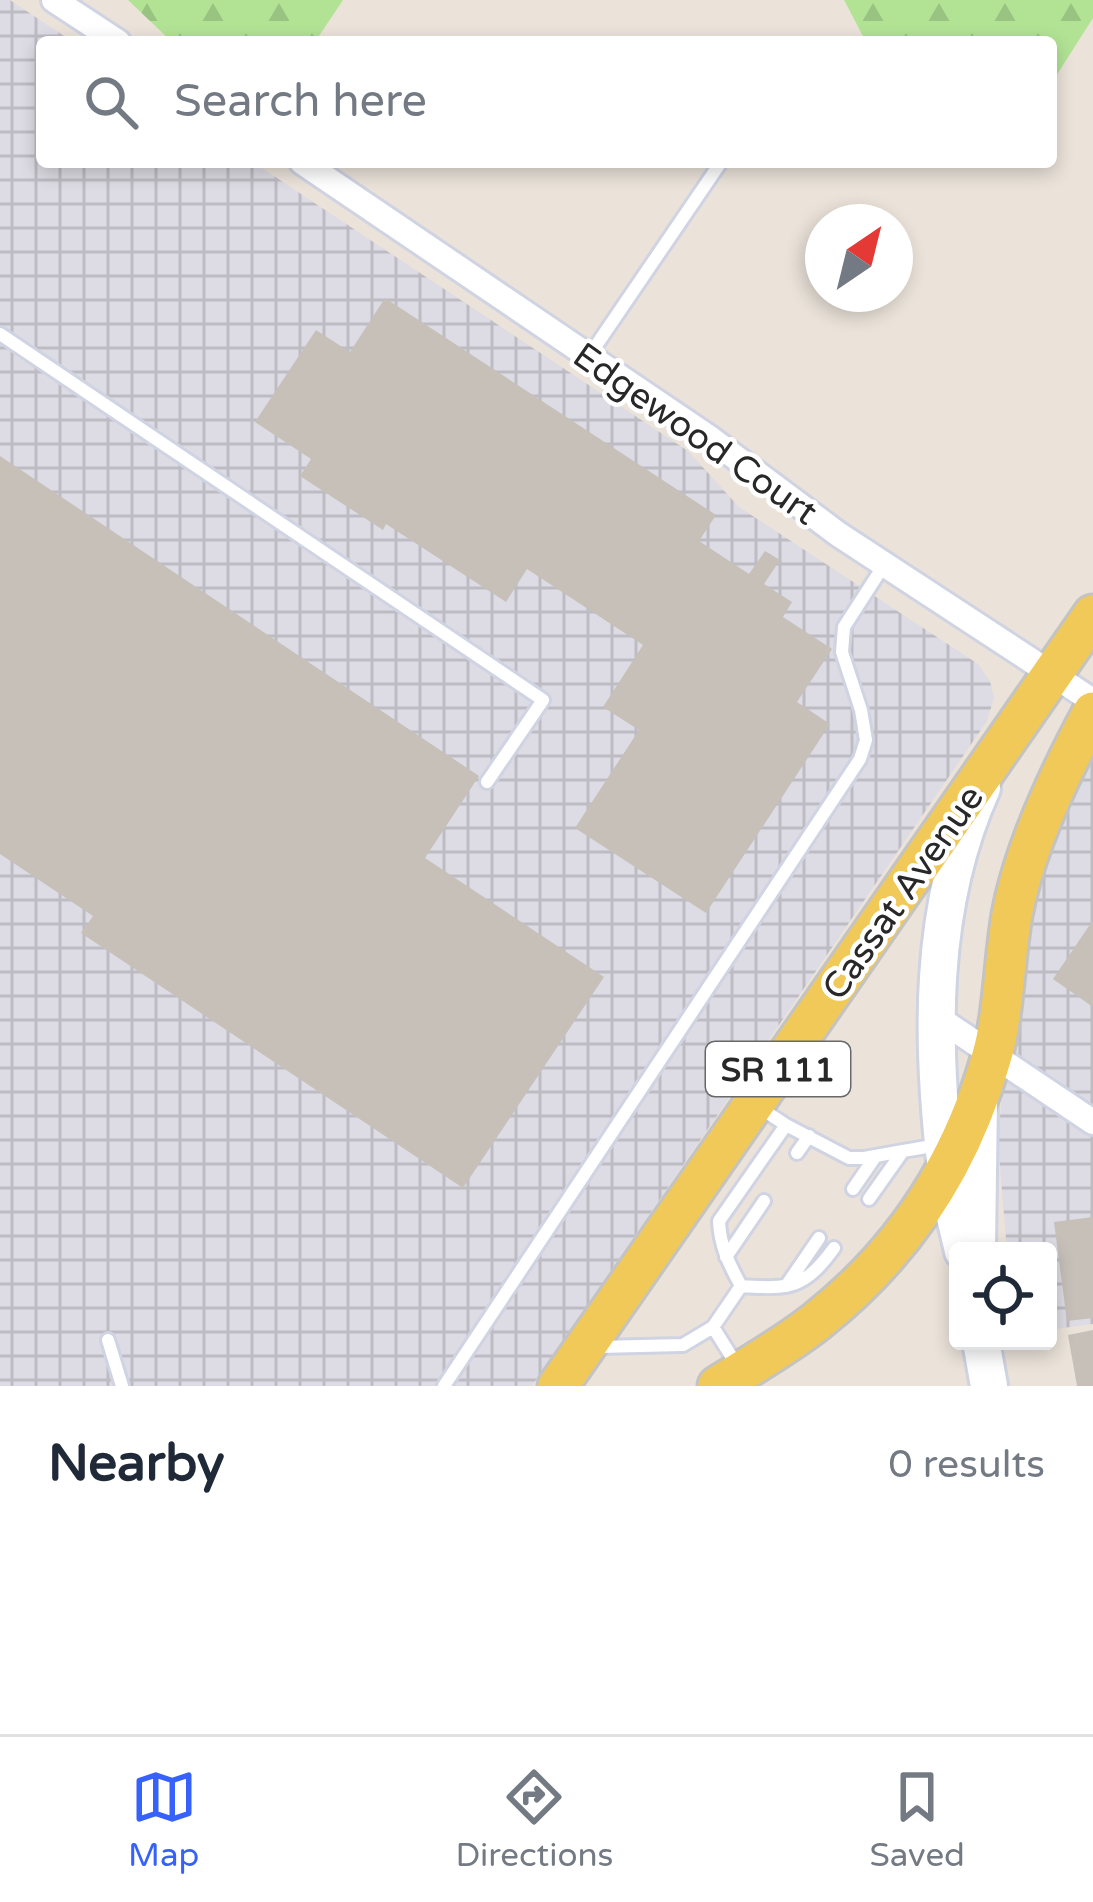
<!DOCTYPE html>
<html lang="en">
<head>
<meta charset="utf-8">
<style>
	:root { --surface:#fff; --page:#f6f6f7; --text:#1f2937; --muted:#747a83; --line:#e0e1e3; --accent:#3662fb }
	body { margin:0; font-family:"Varela Round",sans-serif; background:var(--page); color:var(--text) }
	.controls { position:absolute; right:36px; bottom:36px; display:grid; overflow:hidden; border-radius:12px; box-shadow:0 6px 18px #0003 }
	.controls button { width:108px; height:108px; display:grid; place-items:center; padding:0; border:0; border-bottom:3px solid var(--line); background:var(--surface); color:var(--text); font:60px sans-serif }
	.compass { position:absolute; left:805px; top:204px; width:108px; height:108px; border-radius:50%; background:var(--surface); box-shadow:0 6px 18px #0003; rotate:35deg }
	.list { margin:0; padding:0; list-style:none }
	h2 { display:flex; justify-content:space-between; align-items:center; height:156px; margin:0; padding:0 48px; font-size:51px }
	h2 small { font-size:39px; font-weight:400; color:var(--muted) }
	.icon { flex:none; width:66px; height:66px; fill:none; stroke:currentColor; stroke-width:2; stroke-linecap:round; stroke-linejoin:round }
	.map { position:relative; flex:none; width:1093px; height:1386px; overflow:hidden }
	.search { position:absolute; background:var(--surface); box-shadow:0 6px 18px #0003; left:36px; right:36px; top:36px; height:132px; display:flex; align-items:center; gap:30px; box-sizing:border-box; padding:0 42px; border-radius:12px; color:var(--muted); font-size:45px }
	.sheet { height:348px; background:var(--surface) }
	nav { display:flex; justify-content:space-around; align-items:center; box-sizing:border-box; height:168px; border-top:3px solid var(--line); background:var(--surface); font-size:33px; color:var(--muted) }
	nav a { display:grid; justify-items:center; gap:6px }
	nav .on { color:var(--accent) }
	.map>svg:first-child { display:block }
	.industrial { fill:url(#industrial-grid) }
	.forest { fill:url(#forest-firs) }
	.building { fill:#c6c0b9 }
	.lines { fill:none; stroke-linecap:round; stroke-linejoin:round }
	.lane-casing { stroke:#cfd3e2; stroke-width:18 }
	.street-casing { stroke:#cfd3e2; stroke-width:30 }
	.secondary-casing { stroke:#cfd3e2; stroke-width:42 }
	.primary-casing { stroke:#c3c3c3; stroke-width:45 }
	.lane { stroke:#fff; stroke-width:12 }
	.street { stroke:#fff; stroke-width:24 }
	.secondary { stroke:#fff; stroke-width:36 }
	.primary { stroke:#f1c958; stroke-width:39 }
	.labels { text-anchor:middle; stroke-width:9; stroke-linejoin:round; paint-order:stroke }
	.shield { fill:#fff; stroke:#686868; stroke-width:3 }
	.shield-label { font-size:33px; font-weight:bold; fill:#282828 }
	.street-label { font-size:36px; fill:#282828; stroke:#fff }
</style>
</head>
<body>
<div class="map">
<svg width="1093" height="1386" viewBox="0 0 1093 1386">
	<defs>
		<pattern id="industrial-grid" width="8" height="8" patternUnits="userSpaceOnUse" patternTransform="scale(3)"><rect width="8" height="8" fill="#dddbe3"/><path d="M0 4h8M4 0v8" fill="none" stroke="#bebcc3"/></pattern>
		<pattern id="forest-firs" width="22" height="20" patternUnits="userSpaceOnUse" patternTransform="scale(3)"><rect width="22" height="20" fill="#b2e395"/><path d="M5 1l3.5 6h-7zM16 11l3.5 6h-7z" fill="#99c380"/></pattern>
	</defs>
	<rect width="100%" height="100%" fill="#ebe3da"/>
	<path class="industrial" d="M0,0H10L73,42H42V162H253L688,451L739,507L978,664L990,681L994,698L987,721L532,1386H0Z
		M1093,751V1324L1048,1330V1251H1007L998,1143L1007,1029L1042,862Z"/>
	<path class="forest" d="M128,0H343L315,42H172Z
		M844,0H1093V18L1051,84V42H866Z"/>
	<path class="building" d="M385,298L716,515L699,541L749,574L765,551L780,560L764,584L792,602L783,617L832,649L797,702L830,724L706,913L575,828L639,730L603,707L643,645L527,569L506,602L386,524L383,530L300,476L311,459L255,422L316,330L350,352Z
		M0,456L479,776L425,858L604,977L463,1188L81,933L93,916L0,854Z
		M1093,920V1007L1053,979Z
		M1093,1217V1318L1067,1321L1054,1222Z
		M1093,1330V1386H1077L1068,1335Z"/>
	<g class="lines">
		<defs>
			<path id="lane" d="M0,334L543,700L487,782
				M589,356L721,162
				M786,1125L849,1158H864L903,1151
				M797,1153L809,1136
				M853,1189L875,1157
				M869,1199L903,1151L938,1145
				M726,1257L764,1201
				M741,1286C729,1264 720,1246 719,1221L786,1125L757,1106
				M786,1286L819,1238
				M713,1327L738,1367
				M108,1340L122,1386
				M598,1347L683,1345L713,1327L741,1286C790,1289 804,1289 834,1248
				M444,1386L860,759L866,740L861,710L842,652L844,627L884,565"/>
			<path id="street" d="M54,0L118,42
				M302,162L711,439L838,534L1093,701
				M935,1016L1093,1122"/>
			<path id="secondary" d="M977,1247L979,1099
				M963,1251C957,1224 949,1197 946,1170C931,1043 928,907 982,788
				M981,1341L989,1386"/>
			<path id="primary" d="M558,1386L1093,615
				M718,1386C751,1365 787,1345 817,1321C903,1253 961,1164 991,1059C1004,1016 1004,961 1012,915C1024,849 1061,771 1093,712"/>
		</defs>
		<use href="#lane" class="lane-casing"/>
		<use href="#street" class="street-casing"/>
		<use href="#secondary" class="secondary-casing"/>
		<use href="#primary" class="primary-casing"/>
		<use href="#lane" class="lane"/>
		<use href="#street" class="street"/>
		<use href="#secondary" class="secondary"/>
		<use href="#primary" class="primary"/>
	</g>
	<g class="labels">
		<rect class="shield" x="706" y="1042" width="144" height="54" rx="9"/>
		<g class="shield-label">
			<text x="778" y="1081">SR 111</text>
		</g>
		<g class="street-label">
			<text transform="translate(696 433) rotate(35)" y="13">Edgewood Court</text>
			<text transform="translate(902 892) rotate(-55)" y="13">Cassat Avenue</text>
		</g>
	</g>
</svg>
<div class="controls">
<button><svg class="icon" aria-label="locate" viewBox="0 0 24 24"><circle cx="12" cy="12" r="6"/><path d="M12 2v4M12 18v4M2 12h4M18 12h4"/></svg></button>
</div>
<svg class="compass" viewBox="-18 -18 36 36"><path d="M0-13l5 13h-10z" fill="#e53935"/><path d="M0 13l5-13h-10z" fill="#747a83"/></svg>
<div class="search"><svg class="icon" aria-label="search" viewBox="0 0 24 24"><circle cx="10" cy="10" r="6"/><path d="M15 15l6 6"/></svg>Search here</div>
</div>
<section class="sheet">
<h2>Nearby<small>0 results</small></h2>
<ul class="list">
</ul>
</section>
<nav>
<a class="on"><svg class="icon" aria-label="map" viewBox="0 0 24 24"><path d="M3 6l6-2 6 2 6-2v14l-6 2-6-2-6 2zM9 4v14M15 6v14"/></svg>Map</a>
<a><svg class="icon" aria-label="directions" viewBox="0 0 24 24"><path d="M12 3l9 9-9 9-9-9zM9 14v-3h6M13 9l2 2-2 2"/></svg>Directions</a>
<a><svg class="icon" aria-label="saved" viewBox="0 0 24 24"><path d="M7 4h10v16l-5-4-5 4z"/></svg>Saved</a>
</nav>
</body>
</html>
